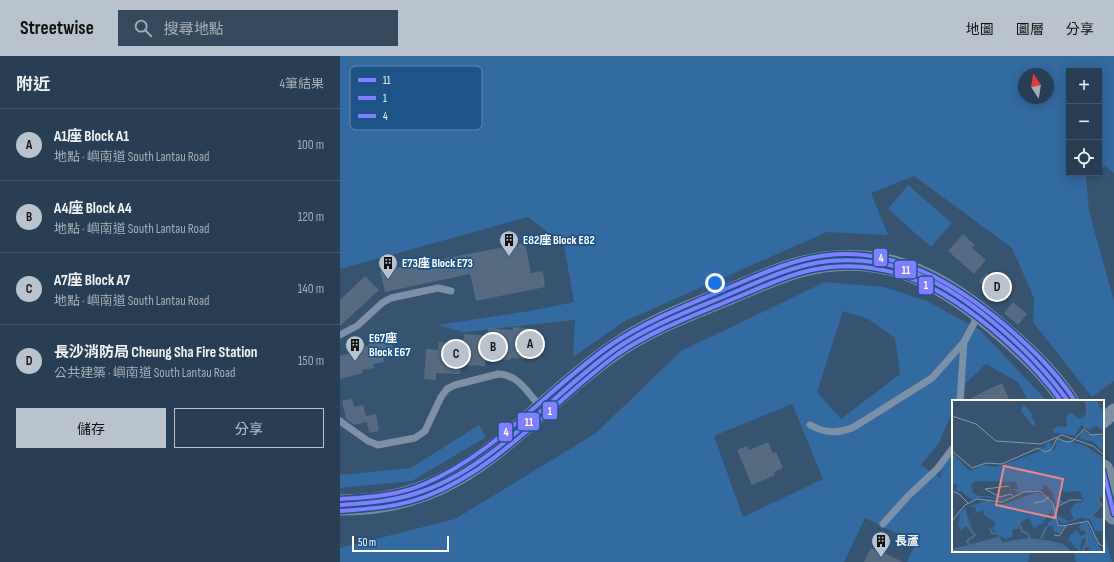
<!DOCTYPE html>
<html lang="zh-TW">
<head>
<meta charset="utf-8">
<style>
	:root { --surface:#283e54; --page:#34495e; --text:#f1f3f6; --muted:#a5aeb8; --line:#44576b; --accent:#b9c3cd }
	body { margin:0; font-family:"Sofia Sans Condensed","Noto Sans TC",sans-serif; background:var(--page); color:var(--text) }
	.controls { position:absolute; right:12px; top:12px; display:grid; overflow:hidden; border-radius:0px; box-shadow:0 2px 10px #0003 }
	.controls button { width:36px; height:36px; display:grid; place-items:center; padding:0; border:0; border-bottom:1px solid var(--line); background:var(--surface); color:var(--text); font:20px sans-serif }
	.compass { position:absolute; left:678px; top:12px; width:36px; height:36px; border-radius:50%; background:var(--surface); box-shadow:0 2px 10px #0003; rotate:348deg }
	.scale { position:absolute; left:12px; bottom:10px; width:97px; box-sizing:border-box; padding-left:4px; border:2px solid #fff; border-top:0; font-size:11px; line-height:14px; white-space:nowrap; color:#fff; -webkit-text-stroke:3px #1e5388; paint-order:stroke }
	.you { position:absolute; left:375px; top:227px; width:14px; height:14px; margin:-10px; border:3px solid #fff; border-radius:50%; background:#1a73e8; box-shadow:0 0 0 6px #1a73e833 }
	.badge { display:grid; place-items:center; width:26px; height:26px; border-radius:50%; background:var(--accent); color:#111; font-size:13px; font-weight:700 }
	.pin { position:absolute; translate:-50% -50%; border:2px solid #fff; box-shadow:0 1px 4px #0006 }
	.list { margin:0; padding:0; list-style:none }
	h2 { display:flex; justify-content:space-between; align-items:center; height:52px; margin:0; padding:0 16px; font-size:17px }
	h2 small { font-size:13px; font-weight:400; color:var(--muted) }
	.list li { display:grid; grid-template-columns:26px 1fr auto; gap:12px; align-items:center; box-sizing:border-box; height:72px; padding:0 16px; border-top:1px solid var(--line) }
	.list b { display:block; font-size:15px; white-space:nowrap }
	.list p { margin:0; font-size:13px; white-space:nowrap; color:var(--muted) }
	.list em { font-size:13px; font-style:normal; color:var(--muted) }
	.actions { display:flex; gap:8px; padding:12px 16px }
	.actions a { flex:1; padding:9px 0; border:1px solid var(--accent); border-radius:0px; text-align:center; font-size:14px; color:var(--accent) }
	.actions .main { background:var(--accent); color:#111 }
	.icon { flex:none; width:22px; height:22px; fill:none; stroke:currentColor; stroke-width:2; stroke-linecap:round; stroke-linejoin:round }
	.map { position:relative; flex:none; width:774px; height:506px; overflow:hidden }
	header { display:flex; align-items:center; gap:24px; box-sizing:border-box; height:56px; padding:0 20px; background:var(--accent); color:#111 }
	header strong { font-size:19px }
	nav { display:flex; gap:22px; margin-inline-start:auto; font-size:14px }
	.search { width:280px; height:36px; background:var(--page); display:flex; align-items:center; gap:10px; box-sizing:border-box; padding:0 14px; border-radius:0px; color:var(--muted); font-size:15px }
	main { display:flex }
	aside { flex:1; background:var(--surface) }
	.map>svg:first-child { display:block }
	.green { fill:#336a9f; fill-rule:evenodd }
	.building { fill:#546b82 }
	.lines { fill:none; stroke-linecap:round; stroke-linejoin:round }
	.lane { stroke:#7d91a6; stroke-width:7 }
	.street { stroke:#7d91a6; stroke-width:15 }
	.secondary { stroke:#798da1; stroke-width:21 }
	.bus-1-casing { stroke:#1e5388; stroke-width:7 }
	.bus-2-casing { stroke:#1e5388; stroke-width:7 }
	.bus-3-casing { stroke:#1e5388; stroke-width:7 }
	.bus-1 { stroke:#8080ff; stroke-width:4 }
	.bus-2 { stroke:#8080ff; stroke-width:4 }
	.bus-3 { stroke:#8080ff; stroke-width:4 }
	.labels { text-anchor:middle; stroke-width:3.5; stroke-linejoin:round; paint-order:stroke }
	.poi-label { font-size:12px; font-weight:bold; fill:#fff; stroke:#1e5388; text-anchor:start }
	.inset-river { fill:none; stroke:#476c92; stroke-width:2 }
	.inset-road { fill:none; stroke:#8698a9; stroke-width:1 }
	.view { fill:#e88989; fill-opacity:0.15; stroke:#e88989; stroke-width:2 }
	.inset-edge { fill:none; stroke:#fff; stroke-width:2 }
	.key { fill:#1e5388; stroke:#6287ac; stroke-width:1 }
	.key-label { font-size:11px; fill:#fff }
	.line-badge { stroke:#1e5388; stroke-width:1.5 }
	.badge-label { font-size:11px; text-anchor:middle; font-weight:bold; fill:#fff }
</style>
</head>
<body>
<header>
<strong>Streetwise</strong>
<div class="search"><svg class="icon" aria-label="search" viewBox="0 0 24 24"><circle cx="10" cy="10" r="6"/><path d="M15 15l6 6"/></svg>搜尋地點</div>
<nav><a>地圖</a><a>圖層</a><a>分享</a></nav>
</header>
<main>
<aside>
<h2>附近<small>4筆結果</small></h2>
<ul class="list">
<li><span class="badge">A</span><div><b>A1座 Block A1</b><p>地點 · 嶼南道 South Lantau Road</p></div><em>100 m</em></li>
<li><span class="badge">B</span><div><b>A4座 Block A4</b><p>地點 · 嶼南道 South Lantau Road</p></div><em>120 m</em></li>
<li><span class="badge">C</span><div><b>A7座 Block A7</b><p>地點 · 嶼南道 South Lantau Road</p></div><em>140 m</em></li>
<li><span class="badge">D</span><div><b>長沙消防局 Cheung Sha Fire Station</b><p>公共建築 · 嶼南道 South Lantau Road</p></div><em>150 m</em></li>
</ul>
<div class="actions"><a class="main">儲存</a><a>分享</a></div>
</aside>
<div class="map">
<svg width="774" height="506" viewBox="0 0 774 506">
	<rect width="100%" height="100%" fill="#365370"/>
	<path class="green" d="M0,0H774V117L765,110L759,113V15H729V117H753L746,121L749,155L774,245V325L752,341L693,266L694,242L672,192L574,120L531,137L548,179L487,176L285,265L233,301L235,264L124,276L97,269L190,255L234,246L224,189L188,161L0,213ZM684,18H708V42H684Z
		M568,129L612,167L591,191L548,153Z
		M485,226L544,231L587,245L640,274L707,345H688L678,326L646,308L625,328L624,345H613V361L611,359L599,387L581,409L601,422L599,404L611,400L613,406V495H691L688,506H567L576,487L525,462L504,506H0V492L115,463L256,377L341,295ZM503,255L528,263L555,282L560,318L501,363L477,336ZM452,348L483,423L403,461L374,380Z
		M139,369L146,381L72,425L0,432V419L71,412Z
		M763,473L772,506H736L734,495H763Z"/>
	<path class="building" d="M623,178L635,189L632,192L646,204L634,218L608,195Z
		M185,187L191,217L203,215L205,231L136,245L130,218L45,236L40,215Z
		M646,217L660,228L652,237L639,226Z
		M25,220L39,234L0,270V244Z
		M673,246L687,258L678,269L664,257Z
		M173,271L197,273L195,303L171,302L170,304L146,302L145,310L121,309L120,318L96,317V324L84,323L86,293L98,294L99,286L123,288L124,278L148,280V272L173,274Z
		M49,277L55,300L43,302L44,306L33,308L34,312L22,314L23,317L0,323V300L18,295L17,292L29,290L28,286L39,283L38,280Z
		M662,327L670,345H626L645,335Z
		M12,343L14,351L23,349L26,360L36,358L39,375L29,377L27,366L14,369L6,363L2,345Z
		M428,386L433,397L436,396L443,412L434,416L435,419L412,429L397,394L407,390L409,394Z
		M531,492L537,495L538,494L563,506H524Z"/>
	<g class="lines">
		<path class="lane" d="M0,279L17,270L42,247L51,242L98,232L111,235
			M620,345L624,286
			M0,365L28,385L38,389L75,382L85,375L101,341L107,333L115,329L158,318C178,318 189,338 201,352
			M470,369C485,377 498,378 514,371L592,322L624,286L639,258
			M543,468L568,440L597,413L613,392"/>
		<path class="street" d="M763,365L774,355"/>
		<path class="secondary" d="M763,414L774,458
			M0,449C130,451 179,360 274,294C308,270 346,256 385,240C409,230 434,218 460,211C538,190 596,219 655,269C682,292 708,315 728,345"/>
		<defs>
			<path id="bus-1" d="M763,414L774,458
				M0,449C29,447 56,445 83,435C156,409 212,338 274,294C308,270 347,256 385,240C418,226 452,209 489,205C514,203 540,205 564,213C624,233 692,295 728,345"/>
			<path id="bus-2" d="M0,455C30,453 59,451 87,440C162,411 214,344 278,298C312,275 350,261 388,245C421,232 455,214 491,211C515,209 538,211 561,219C617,236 687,298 721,345"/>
			<path id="bus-3" d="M0,443C28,441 57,440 84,428C157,397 207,333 272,288C306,265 345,250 383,234C417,220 451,203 488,199C557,192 615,227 666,270C691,292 714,314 733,342"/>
		</defs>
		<use href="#bus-1" class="bus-1-casing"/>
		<use href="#bus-2" class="bus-2-casing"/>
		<use href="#bus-3" class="bus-3-casing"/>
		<use href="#bus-1" class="bus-1"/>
		<use href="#bus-2" class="bus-2"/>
		<use href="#bus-3" class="bus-3"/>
	</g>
	<defs>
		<symbol id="building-pin" viewBox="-11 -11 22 30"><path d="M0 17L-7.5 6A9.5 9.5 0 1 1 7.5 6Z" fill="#b9c3cd" stroke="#1e5388"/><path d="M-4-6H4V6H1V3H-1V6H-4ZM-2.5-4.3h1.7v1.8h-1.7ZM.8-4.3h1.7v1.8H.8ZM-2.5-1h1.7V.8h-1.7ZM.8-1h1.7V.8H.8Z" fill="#111"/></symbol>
	</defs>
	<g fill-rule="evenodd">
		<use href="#building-pin" x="158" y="173" width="22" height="30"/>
		<use href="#building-pin" x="37" y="196" width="22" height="30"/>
		<use href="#building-pin" x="4" y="278" width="22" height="30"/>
		<use href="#building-pin" x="530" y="474" width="22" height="30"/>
	</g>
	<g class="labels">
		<g class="poi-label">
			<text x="183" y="188">E82座 Block E82</text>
			<text x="62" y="211">E73座 Block E73</text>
			<text x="29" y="286">E67座<tspan x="29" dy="14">Block E67</tspan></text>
			<text x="555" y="489">長蘆</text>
		</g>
	</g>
	<g transform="translate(612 344)">
		<rect width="152" height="152" fill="#365370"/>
		<path d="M133,0H145L148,8L152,10V32L145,26L137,30L129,25L123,36L103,33L100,30L106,26L115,27L114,16L119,13L128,19L132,16L135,11ZM71,4L81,15L79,16L83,22L82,27L69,11ZM131,30L136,34L152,36V52L141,42L127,38ZM105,39L132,45L152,58V97L148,98L147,102L151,105L141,116L149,119L152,116V131H143L138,119L129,118L111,124L106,120L105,115L116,121L122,119L118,111L123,103H129L131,99L127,91L113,92L107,88V99L112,102L104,105L100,92L94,85L91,86V89L65,93V91L55,89H66L64,82L23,81L19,86L21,93L27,96H36L51,99L57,97L50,100L33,97L20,100L9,91H3L6,85L0,84V53L18,71L31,65L44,67L54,64L91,50L88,47L93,48L92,46L98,41L100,51L103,49ZM85,92L97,98L103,108L105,125L112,127L108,133L102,132L100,125L96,127V122L100,120V110L91,123L82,128L77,118L67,123V129H61L60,137L53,139L40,129L44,123L32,115L31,110L25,113L23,107H16L36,100L43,104H53ZM13,108L20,128L14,126L9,131L6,125L8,113ZM130,122H135L150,152H136L138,148L134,147L135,142L132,138L129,141L128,152L119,143L121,140L116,142L117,137L124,130L129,136L133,134V130L130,132L127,127Z" fill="#336a9f"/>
		<path d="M46,137L51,142L78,138L99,141L111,144L120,152H0V149Z" fill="#476c92"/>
		<path class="inset-river" d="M133,28L136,16L134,0M12,110L14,124L23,135L15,141L17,145M135,119L150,105L146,100L145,87M67,121L70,131L76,134L78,138M38,128L40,133L47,134L48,138M89,139L95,126M130,152L135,141V124"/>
		<path class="inset-road" d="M0,16L24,24L44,41L89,44L110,35L141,46L152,55M0,51L20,68L34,63L50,64L86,48L93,52L99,50L105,38L114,42L121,41L132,29L139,35L152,34M57,86L33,89L48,97L59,94L62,97M0,91L7,94L16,103M82,103L92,101L97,97M103,108L118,100H129M0,121L13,105L25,99L50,102L72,92L88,91L101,103L106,125L111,126L136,121L147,144L152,147M102,135L107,136L114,126"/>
		<path class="view" d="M52,66L111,79L103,118L44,105Z"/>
		<rect width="152" height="152" class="inset-edge"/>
	</g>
	<rect x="10" y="10" width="132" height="64" rx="6" class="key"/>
	<rect x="18" y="22" width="18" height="4" fill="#8080ff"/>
	<rect x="18" y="40" width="18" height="4" fill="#8080ff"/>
	<rect x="18" y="58" width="18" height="4" fill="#8080ff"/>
	<g class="key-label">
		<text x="43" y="28">11</text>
		<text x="43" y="46">1</text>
		<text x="43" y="64">4</text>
	</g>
	<g class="line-badge">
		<rect x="533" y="192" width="15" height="19" rx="4" fill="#8080ff"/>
		<rect x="554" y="204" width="23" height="19" rx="4" fill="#8080ff"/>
		<rect x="578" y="220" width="16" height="19" rx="4" fill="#8080ff"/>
		<rect x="202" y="345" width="16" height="19" rx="4" fill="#8080ff"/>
		<rect x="177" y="356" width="23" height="19" rx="4" fill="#8080ff"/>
		<rect x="158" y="366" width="15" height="20" rx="4" fill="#8080ff"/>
	</g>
	<g class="badge-label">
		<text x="541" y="206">4</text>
		<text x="566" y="218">11</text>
		<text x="586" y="233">1</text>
		<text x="210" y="359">1</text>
		<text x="189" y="370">11</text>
		<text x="166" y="380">4</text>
	</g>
</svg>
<div class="controls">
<button>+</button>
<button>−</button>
<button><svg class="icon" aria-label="locate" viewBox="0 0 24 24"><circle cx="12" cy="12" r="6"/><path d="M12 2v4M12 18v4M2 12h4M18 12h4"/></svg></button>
</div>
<svg class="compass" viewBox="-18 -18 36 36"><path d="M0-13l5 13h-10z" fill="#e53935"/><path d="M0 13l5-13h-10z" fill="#a5aeb8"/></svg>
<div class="scale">50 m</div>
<div class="you"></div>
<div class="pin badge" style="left:190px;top:288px">A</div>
<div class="pin badge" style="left:153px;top:291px">B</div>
<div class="pin badge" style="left:116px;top:298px">C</div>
<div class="pin badge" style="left:657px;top:231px">D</div>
</div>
</main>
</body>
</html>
